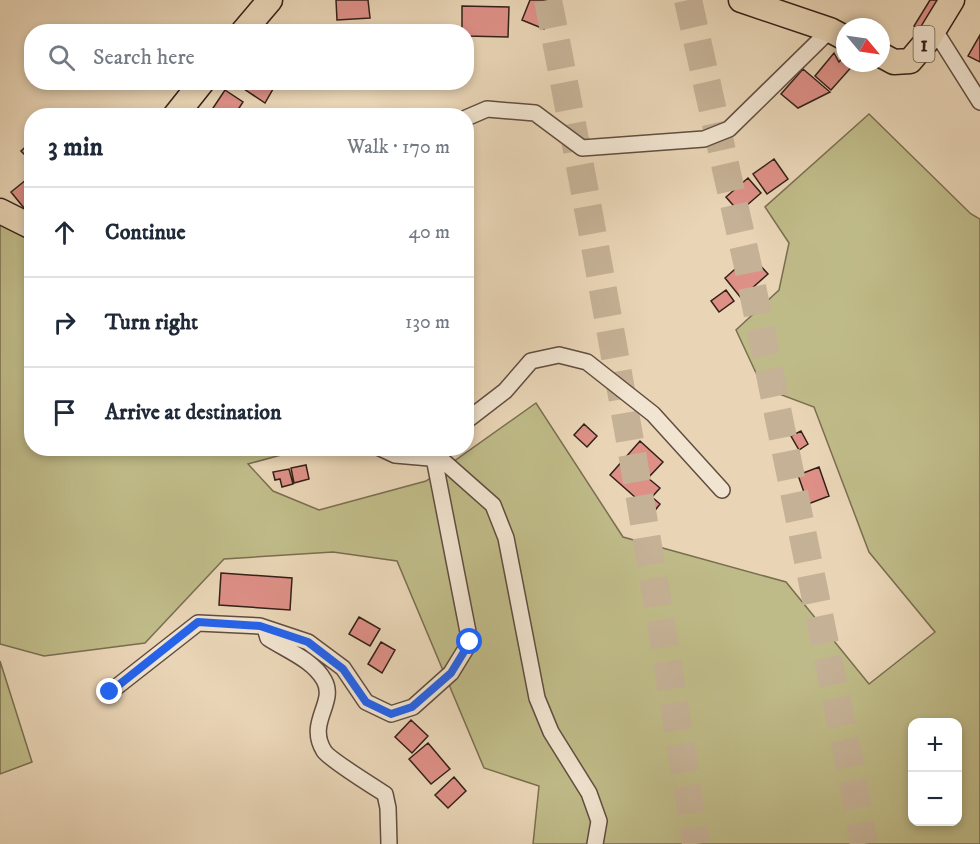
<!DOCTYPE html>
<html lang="en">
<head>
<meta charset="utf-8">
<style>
	:root { --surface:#fff; --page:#f2f2f3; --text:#1f2937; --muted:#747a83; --line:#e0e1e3 }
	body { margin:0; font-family:"IM FELL DW Pica",serif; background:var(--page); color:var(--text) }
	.controls { position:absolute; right:18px; bottom:18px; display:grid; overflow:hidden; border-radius:12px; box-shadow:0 3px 9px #0003 }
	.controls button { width:54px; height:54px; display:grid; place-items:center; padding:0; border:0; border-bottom:2px solid var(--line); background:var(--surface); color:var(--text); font:30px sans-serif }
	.compass { position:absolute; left:836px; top:18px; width:54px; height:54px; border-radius:50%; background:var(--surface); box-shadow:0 3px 9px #0003; rotate:119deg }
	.stop { position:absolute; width:18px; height:18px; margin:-14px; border:4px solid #2563eb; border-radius:50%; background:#fff }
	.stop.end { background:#2563eb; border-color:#fff; box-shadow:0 2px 6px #0008 }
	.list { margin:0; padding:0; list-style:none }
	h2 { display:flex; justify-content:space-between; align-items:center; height:78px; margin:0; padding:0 24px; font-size:26px }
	h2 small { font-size:20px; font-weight:400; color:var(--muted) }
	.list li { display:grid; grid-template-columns:39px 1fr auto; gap:18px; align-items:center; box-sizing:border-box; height:90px; padding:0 24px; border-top:2px solid var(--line) }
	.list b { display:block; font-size:22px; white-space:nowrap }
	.list em { font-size:20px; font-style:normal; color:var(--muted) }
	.icon { flex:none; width:33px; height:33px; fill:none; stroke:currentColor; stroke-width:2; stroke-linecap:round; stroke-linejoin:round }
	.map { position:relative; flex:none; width:980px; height:844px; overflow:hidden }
	.search { position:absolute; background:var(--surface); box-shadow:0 3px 9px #0003; left:24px; top:24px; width:450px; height:66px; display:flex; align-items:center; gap:15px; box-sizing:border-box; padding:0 21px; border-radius:24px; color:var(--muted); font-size:22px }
	.panel { position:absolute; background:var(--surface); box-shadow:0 3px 9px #0003; left:24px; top:108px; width:450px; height:348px; border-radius:24px }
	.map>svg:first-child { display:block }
	.green { fill:#bfbb88; stroke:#7a6e50; stroke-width:1.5; fill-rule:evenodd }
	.building { fill:#de9087; stroke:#342018; stroke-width:1.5 }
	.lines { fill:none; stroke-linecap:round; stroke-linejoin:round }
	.motorway-tunnel { stroke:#c5b196; stroke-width:28; stroke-dasharray:28 14; stroke-linecap:butt }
	.minor-casing { stroke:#614d40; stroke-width:18 }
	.primary-casing { stroke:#342018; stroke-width:27 }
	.minor { stroke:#f1e4d0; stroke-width:15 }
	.primary { stroke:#e9d5b6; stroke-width:24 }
	.route { stroke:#2563eb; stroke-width:8 }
	.labels { text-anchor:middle; stroke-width:4.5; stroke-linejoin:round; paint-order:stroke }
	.shield { fill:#f1e4d0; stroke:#6d5b4f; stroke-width:1.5 }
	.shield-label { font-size:21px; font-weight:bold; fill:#342018 }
</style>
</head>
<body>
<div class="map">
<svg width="980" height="844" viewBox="0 0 980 844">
	<rect width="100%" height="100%" fill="#e9d5b6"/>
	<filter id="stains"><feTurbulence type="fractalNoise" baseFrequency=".00333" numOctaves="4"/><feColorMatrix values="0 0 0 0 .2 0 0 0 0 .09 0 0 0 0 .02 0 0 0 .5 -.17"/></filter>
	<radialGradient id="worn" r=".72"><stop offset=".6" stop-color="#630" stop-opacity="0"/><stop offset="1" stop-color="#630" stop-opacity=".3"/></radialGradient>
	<path class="green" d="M869,114L971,214L980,219V844H533L539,786L484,768L397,561L333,552L224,559L145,643L44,656L0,644V218L31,233L32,448L303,449L248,464L273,491L319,510L426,481L536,403L623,537L786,582L869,684L935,632L869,552L814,407L763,388L736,330L779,290L789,243L765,207ZM912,722H958V822H912Z
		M0,661L32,762L0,774Z"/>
	<path class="building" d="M336,0H368L370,18L337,20Z
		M530,0H556L544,29L522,20Z
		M930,0H941L922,31L914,26Z
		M462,6L509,7L508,37L466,36V32H462Z
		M980,35V62L968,56Z
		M834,53L839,62L845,55V63H855L831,90L815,76Z
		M803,69L830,92L798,108L781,94Z
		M248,82L260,83L277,82L265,103L244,89Z
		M225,90L243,102L234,116H210L209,114Z
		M32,141V162L21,151Z
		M774,159L788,179L767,194L753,174Z
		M32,175V202L24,208L11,192Z
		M748,178L761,193L739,212L726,197Z
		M751,255L768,274L741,298L725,278Z
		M726,290L734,301L719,312L711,301Z
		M584,424L597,436L587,447L574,435Z
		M801,431L808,444L799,450L791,436Z
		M640,441L663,462L648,478L660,488L652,497L660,504L653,513L610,475Z
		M306,465L309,479L294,483L291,468Z
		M819,467L829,496L808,504L798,475Z
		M289,469L293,484L282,487L280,479L275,480L273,472Z
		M221,573L292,578L290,610L219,605Z
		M359,617L380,629L370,646L349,634Z
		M381,642L395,650L382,673L368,664Z
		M411,720L428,736L412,753L395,737Z
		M428,743L450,769L431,784L409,759Z
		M454,777L466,791L448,808L435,795Z"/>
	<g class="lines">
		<path class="motorway-tunnel" d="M548,0C603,280 653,562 696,844
			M688,0L747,262L850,766L864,844"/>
		<defs>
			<path id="minor" d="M934,29L980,102
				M466,118L487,109L535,113L582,148L704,139L729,129L830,30
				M466,421L505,391L531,361L559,355L587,362L653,414L722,490
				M380,448L395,455L441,459L493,505L506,538L537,698L551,732L589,793L599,821L595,844
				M265,628L268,638C286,650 313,660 324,680C337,703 306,722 324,751C329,759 374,787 385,794L388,808L389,844
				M110,692L198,623L260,626L308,642L343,668L366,702L391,714L413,707L451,673L470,642L434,458L440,448"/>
			<path id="primary" d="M741,0L830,30L845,38
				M243,32L270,0
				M881,55L894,62L910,61L927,41L952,0
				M175,116L202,82
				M0,211L32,227"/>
		</defs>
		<use href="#minor" class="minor-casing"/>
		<use href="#primary" class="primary-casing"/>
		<use href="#minor" class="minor"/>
		<use href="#primary" class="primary"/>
	</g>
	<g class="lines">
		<path class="route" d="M110,692L198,622L260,626L308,642L343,669L366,702L391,714L412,707L451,673L470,642"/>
	</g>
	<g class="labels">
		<rect class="shield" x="913.5" y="26" width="21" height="36" rx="4.5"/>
		<g class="shield-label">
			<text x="924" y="51">1</text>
		</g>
	</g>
	<rect width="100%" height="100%" filter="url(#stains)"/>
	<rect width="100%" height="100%" fill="url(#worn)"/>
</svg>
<div class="controls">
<button>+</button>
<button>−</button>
</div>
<svg class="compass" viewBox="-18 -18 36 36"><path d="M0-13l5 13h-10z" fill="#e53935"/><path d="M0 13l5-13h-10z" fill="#747a83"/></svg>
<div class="stop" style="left:470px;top:642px"></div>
<div class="stop end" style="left:110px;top:692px"></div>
<div class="search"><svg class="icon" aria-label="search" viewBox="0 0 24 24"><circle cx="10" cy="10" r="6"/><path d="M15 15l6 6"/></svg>Search here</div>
<section class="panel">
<h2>3 min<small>Walk · 170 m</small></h2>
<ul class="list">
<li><svg class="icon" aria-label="ahead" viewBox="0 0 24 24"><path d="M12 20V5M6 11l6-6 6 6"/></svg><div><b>Continue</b></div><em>40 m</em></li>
<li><svg class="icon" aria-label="right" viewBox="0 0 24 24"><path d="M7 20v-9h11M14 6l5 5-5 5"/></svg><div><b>Turn right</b></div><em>130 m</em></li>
<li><svg class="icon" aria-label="arrive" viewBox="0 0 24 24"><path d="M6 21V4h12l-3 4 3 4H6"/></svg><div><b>Arrive at destination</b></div></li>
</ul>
</section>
</div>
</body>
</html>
